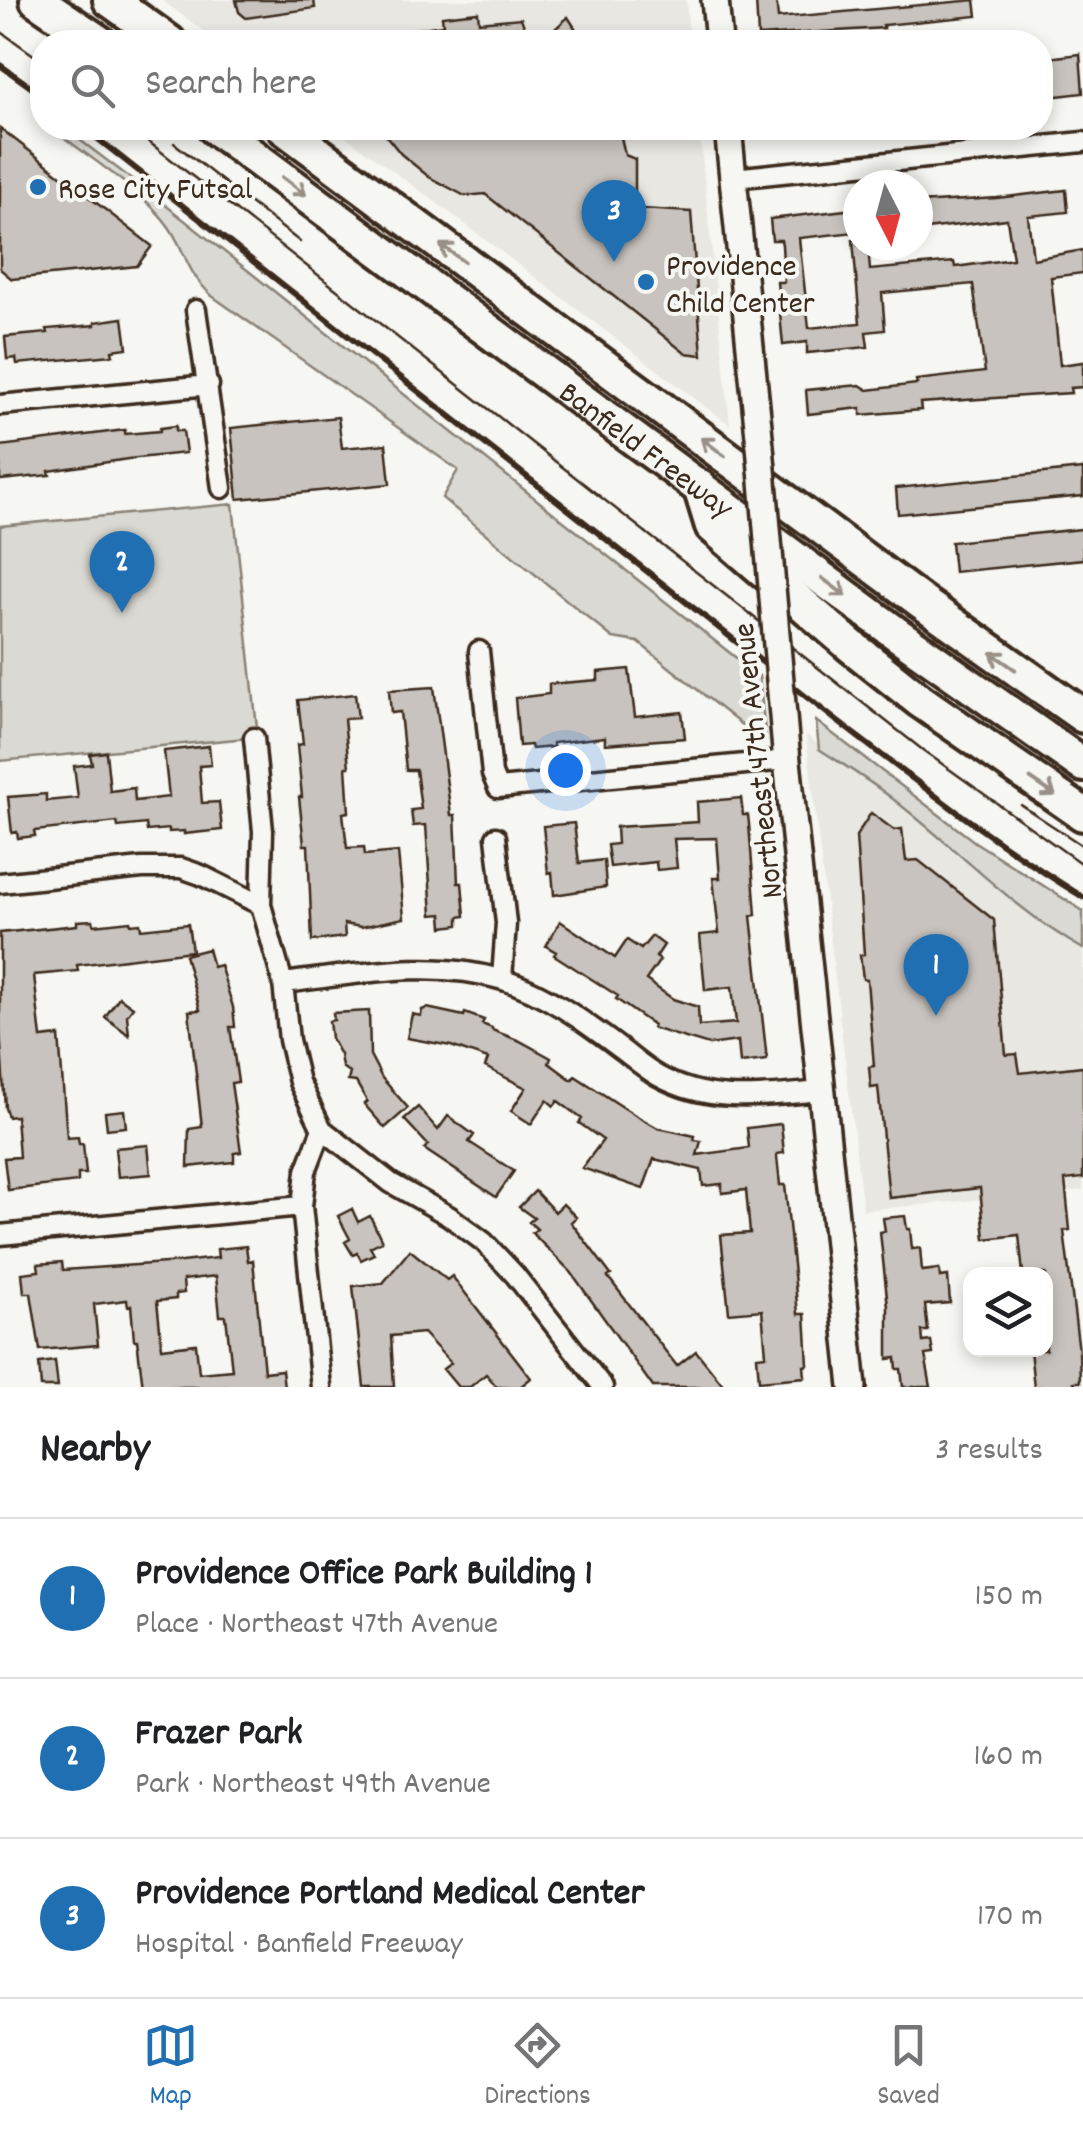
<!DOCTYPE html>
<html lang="en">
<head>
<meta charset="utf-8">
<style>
	:root { --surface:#fff; --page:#f6f6f6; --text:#202124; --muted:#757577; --line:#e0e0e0; --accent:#1f6fb2 }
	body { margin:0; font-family:Dekko,sans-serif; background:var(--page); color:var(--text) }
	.controls { position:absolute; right:30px; bottom:30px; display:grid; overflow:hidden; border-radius:20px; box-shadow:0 5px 15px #0003 }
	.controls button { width:90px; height:90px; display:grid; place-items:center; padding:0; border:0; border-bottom:2px solid var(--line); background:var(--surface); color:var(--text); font:50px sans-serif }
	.compass { position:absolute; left:843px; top:170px; width:90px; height:90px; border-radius:50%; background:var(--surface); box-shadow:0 5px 15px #0003; rotate:174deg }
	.you { position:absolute; left:565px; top:770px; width:35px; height:35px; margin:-25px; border:8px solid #fff; border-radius:50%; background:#1a73e8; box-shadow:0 0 0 15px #1a73e833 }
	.badge { display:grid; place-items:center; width:65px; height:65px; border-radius:50%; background:var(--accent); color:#fff; font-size:32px; font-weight:700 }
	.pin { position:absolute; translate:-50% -82px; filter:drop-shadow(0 2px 5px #0008) }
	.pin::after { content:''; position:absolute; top:52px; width:35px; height:30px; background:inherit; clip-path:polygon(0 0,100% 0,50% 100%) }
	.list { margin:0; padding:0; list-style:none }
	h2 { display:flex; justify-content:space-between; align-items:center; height:130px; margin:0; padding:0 40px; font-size:42px }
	h2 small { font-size:32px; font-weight:400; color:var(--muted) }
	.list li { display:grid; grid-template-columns:65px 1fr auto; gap:30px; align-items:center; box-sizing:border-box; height:160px; padding:0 40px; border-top:2px solid var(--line) }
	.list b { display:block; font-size:38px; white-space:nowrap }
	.list p { margin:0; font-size:32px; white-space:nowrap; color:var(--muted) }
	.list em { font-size:32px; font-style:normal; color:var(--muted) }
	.icon { flex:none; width:55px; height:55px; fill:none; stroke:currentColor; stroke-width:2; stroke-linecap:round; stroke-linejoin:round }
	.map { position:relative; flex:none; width:1083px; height:1387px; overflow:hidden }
	.search { position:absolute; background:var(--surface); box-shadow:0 5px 15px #0003; left:30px; right:30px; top:30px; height:110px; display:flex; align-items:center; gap:25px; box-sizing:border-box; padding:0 35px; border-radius:40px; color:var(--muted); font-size:38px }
	.sheet { height:610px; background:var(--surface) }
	nav { display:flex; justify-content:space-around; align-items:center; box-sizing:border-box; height:140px; border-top:2px solid var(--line); background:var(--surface); font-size:28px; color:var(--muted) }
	nav a { display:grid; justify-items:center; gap:5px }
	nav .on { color:var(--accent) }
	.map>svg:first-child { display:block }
	.built { fill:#e8e7e2 }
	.green { fill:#dad9d3; stroke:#8a8278; stroke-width:2.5 }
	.building { fill:#c8c3be; stroke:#3b2a1e; stroke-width:2.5; fill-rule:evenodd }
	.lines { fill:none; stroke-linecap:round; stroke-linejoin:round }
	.minor-casing { stroke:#3b2a1e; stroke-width:25 }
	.secondary-casing { stroke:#3b2a1e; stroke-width:32 }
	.motorway-casing { stroke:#3b2a1e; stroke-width:40 }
	.minor { stroke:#f6f6f2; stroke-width:18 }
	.secondary { stroke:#f6f6f2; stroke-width:25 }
	.motorway { stroke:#f6f6f2; stroke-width:32 }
	.tram { stroke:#3b2a1e; stroke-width:2.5 }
	.rail { stroke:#3b2a1e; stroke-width:6 }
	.secondary-bridge-casing { stroke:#3b2a1e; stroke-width:32; stroke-linecap:butt }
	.secondary-bridge { stroke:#f6f6f2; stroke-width:25 }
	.oneway { stroke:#989088 }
	.poi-dot { fill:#1f6fb2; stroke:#f6f6f2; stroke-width:4 }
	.labels { text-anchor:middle; stroke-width:8; stroke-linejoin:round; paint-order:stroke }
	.poi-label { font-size:32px; fill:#3b2a1e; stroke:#f6f6f2; text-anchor:start }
	.street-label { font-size:32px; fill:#3b2a1e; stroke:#f6f6f2 }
</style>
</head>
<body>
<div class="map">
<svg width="1083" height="1387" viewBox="0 0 1083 1387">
	<rect width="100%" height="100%" fill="#f6f6f2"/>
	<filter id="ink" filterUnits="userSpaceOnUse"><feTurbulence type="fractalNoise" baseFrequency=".01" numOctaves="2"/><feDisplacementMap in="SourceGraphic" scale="20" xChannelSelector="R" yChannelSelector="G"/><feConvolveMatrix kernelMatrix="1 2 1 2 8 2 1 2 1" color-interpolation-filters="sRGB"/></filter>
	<g filter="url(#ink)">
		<path class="built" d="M161,0H686L690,42H219Z
			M334,128H699L730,425L437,203Z
			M806,735L1056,922L1083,937V1190L863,1210Z"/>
		<path class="green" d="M51,128H64L154,196L759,676L766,740L759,739L638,642L613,638L442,498L458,470L212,296C186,271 188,257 171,230C149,195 85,154 51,128Z
			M233,504L258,737L0,761V526Z
			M816,721L975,842L1083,911V949C1011,908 955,846 889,796C867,779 842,764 819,749Z"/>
		<path class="building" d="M236,0H314L315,8L246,18L239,12Z
			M756,0H776L778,18L975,0L977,16L883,25L884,28L758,36Z
			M478,12L479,22L521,18L530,42H388V33L443,25L442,16Z
			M568,17L584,42H541Z
			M1080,54L1083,93L1040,98V59Z
			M0,128L152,246L137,266L12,279L0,269Z
			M380,128H619L625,155L635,159V191L642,209L691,212L702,355L685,353L485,194L465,196L429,177L401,154Z
			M1066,190L1068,212L1028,216L1033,259L1083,250V273L1051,277L1060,365L1083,362V387L1070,388L1071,393L920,403L921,410L861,415V408L808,414L806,390L860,385L868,390L917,384L916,380L985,372L973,284L882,293L885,330L866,332L868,347L807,353V342L783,345L777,282H784L782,245L781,240H772L770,219L854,209L856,232L799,238L809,328L860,323L853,240L858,239V245H868L870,270L954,262L955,267L1013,259L1007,219L918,230V203L997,198Z
			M123,318L127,348L112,350L113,355L17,364L16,358L7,359L5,337L48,333L47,329L95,325V322Z
			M338,417L342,448L386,444L390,484L238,499L231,428Z
			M176,426V431H183L186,453L128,459L49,471L50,475L0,480V446L125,430V434L160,431V428Z
			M1083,469V496L898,514L896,488Z
			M1082,529L1083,559L954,572L951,542Z
			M629,669L635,717L682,712L685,738L605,744V737L553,743V747L532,749L531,745L519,746L515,698L549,694V684L598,680V672Z
			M434,687L451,815H455L458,883H462L465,916L459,917V925L443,927L442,914L432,915L426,825L413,826L411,810L421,809L416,770H406L400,712L391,713L389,690Z
			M355,694L358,718L344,719L349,767H346L349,812L343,813L347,848L364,847L365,855L398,852L404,918L361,927L344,924L345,937L312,941L308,845H304L299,797H302L297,745L303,744L298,700Z
			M209,746L211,765L199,766L202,803L219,802L222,830L184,834V831L169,832V829L147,831L146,824L118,827L117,822L34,831L35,836L18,838L17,832L12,833L8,797L46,794V801L78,798L74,766L92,764L90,754L106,752L110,791L134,788L135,801L169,797L164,751Z
			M741,798L743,815H748L749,824L756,915L751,916L767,1060L740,1063L738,1041L709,1045L652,1028L653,1025L616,999L618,996L554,955L556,952L546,946L560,921L615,958L627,940L641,949L652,936L664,945L656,957L660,960L646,980L673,999L698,1007L699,1026L736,1023L732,987L705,990L700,935L719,933L713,878H720L717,838L674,839L677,868L657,870L656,862L610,867L607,845L617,844L616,827L698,822L697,802Z
			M871,813L894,830L902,829L906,861L918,860L994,920L1006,1055L1017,1054L1020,1073L1083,1066V1178L1065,1180L1070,1230L1064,1231L1079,1351L1080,1382H1074V1387H1034L1030,1350H1046V1274H1023L1019,1235L985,1239L980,1188L889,1198L878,1087L871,1088L869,1067L874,1066L867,980L863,979L860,955L864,954L856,836Z
			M574,823L579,863L604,860L606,887L554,895L552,872L548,873L543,826Z
			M93,920L94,925L130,921L131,924L140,923L141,929L188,924L192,951L77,965L78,971L34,975L41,1038L59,1036L67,1138L78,1137L79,1144H83L86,1174H78V1182L8,1190L4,1158L19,1157L16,1116L8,1117L5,1108L0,1029V933L77,925V921Z
			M208,949L213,967L220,965L233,1007L235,1027H230L238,1082L231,1083L241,1152L234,1153V1162L188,1167L189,1129L202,1127L189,1011L200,1010L185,955Z
			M119,997L133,1007L127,1015L129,1035L105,1017Z
			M427,1008L464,1016L465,1013L484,1020L482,1024L492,1028V1030L520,1041L551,1058L549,1063L572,1080L575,1076L635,1115L658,1128L695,1136L694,1140L701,1141L697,1155L749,1148L747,1128L781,1124L784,1153L777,1154V1157L780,1185H785L798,1314H805L808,1365L804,1366L805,1377L759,1381L757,1356L766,1355L762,1310L729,1313L721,1235L750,1233L746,1190L722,1193V1184L703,1186L701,1170L654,1159L643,1189L582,1168L603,1140L579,1123L582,1119L558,1101L554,1106L547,1100L531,1124L511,1111L526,1088L485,1067L488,1059L451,1046L407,1038L412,1014L421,1016L422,1010Z
			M369,1011L370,1055L382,1078L408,1108L385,1128L364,1104L367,1101L356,1082L348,1081L350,1073L342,1067L340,1055L331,1038L329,1021L334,1020L333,1013Z
			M418,1107L438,1130L448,1116L474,1135L469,1142L514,1171L496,1197L424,1149L428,1145L404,1119Z
			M124,1110L126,1127L107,1129L105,1112Z
			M148,1145L151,1174L118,1177L115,1148Z
			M535,1191L555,1212L563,1204L576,1217L571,1222L611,1275L608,1277L677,1366L696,1351L725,1387H653L571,1272L532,1233L537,1229L529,1222L534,1218L519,1207Z
			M352,1209L358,1222L370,1216L382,1241L370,1247L374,1254L361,1260L357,1253L353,1255L345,1242L350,1239L338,1216Z
			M905,1216L907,1229H910L912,1249L920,1248L922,1271L939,1269L940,1277L948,1276L950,1303L925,1305L928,1331H922L923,1342L931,1341L933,1354L925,1355L931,1387H903L901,1369H897L896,1358L888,1359V1307L880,1232L885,1231L883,1218Z
			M246,1246L248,1261L253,1260L264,1372L282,1370L284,1387H143L137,1340H134L131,1305L128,1306L127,1300L94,1304L98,1345L40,1350L31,1293H24L22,1273L39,1271L38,1264L62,1262L63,1270L181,1262L218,1258L217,1249ZM216,1276L220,1316H226L232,1370L199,1373L196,1344L162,1348L157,1301L176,1299V1294L184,1293L183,1280Z
			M410,1250L447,1280L452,1276L531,1378L520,1387H497L486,1374L470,1387H458L443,1369L451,1363L423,1333L391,1336L394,1387H364L353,1286L383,1283Z
			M55,1361L58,1387H41L39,1363Z"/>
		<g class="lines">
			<defs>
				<path id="minor" d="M733,178L1083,142
					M196,310L222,488
					M0,405L209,385
					M479,651L492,774L498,788L787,760
					M254,738L263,831L261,905L283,983L289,1040L299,1082L322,1129L306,1171L302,1206L321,1387
					M496,837L506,923L502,979
					M0,883L142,868H181L201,875L261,905
					M283,983C354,975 432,958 503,980C545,992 586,1023 621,1049C633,1058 645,1069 658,1076C710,1105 765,1096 822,1091
					M322,1129L391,1183L449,1216L484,1242L515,1275L603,1387
					M0,1235L302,1206"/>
				<path id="secondary" d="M715,0L719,42
					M728,128L760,446
					M786,751L853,1387"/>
				<g id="motorway">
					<path d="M37,0L99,42"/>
					<path d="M110,0L169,42"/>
					<path id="s1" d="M215,128L897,634L1083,765"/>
					<path d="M284,128L919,600L1083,716"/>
					<path d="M700,487L712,526L851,646L919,700L1083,814"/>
				</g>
			</defs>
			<use href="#minor" class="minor-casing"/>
			<use href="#secondary" class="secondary-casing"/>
			<use href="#motorway" class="motorway-casing"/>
			<use href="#minor" class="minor"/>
			<use href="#secondary" class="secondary"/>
			<use href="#motorway" class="motorway"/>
			<path class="tram" d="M0,31L42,61
				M131,128L924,751L1083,865
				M174,143L300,242
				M1021,805L1083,846"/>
			<path class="rail" d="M0,65L42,95
				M84,128L837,721C917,782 996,844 1083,897"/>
			<defs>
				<path id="secondary-bridge" d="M760,446L786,751"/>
			</defs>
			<use href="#secondary-bridge" class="secondary-bridge-casing"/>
			<use href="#secondary-bridge" class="secondary-bridge"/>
		</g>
		<defs><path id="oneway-shaft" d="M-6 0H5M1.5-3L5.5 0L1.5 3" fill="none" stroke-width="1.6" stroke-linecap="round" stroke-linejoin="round" transform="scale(2.5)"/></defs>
		<g class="oneway">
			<use href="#oneway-shaft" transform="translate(294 186) rotate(37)"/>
			<use href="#oneway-shaft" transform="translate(452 253) rotate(-143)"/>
			<use href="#oneway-shaft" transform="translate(713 447) rotate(-143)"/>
			<use href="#oneway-shaft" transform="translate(834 587) rotate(37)"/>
			<use href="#oneway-shaft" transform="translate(1003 661) rotate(-145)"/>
			<use href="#oneway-shaft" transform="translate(1043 787) rotate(34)"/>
		</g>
	</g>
	<g class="poi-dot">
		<circle cx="38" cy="187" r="10"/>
		<circle cx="646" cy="282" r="10"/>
	</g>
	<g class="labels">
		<g class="poi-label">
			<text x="58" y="198">Rose City Futsal</text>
			<text x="666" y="275">Providence<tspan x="666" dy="37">Child Center</tspan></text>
		</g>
		<g class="street-label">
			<text dy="11" stroke="none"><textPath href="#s1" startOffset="538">Banfield Freeway</textPath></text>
			<text transform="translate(756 761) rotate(-96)" y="11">Northeast 47th Avenue</text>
		</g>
	</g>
</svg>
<div class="controls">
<button><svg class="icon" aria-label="layers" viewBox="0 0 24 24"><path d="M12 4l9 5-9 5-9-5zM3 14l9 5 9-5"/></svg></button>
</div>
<svg class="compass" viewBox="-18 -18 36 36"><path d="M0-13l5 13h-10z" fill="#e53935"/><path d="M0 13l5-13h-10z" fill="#757577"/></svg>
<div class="you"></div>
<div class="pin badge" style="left:936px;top:1016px">1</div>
<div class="pin badge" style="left:122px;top:613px">2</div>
<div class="pin badge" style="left:614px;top:262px">3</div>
<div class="search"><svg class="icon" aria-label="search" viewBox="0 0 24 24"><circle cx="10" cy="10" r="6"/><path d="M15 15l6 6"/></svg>Search here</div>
</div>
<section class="sheet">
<h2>Nearby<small>3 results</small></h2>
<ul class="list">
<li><span class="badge">1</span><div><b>Providence Office Park Building 1</b><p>Place · Northeast 47th Avenue</p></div><em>150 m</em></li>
<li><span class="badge">2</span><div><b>Frazer Park</b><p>Park · Northeast 49th Avenue</p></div><em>160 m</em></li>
<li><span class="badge">3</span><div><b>Providence Portland Medical Center</b><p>Hospital · Banfield Freeway</p></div><em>170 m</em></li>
</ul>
</section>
<nav>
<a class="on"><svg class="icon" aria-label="map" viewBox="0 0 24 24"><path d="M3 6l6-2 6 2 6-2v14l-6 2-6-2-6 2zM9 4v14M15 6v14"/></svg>Map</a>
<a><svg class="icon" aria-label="directions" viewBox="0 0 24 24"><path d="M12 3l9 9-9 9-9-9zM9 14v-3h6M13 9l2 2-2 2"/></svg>Directions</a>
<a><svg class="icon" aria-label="saved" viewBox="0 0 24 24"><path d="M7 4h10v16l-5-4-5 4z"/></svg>Saved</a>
</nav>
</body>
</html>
